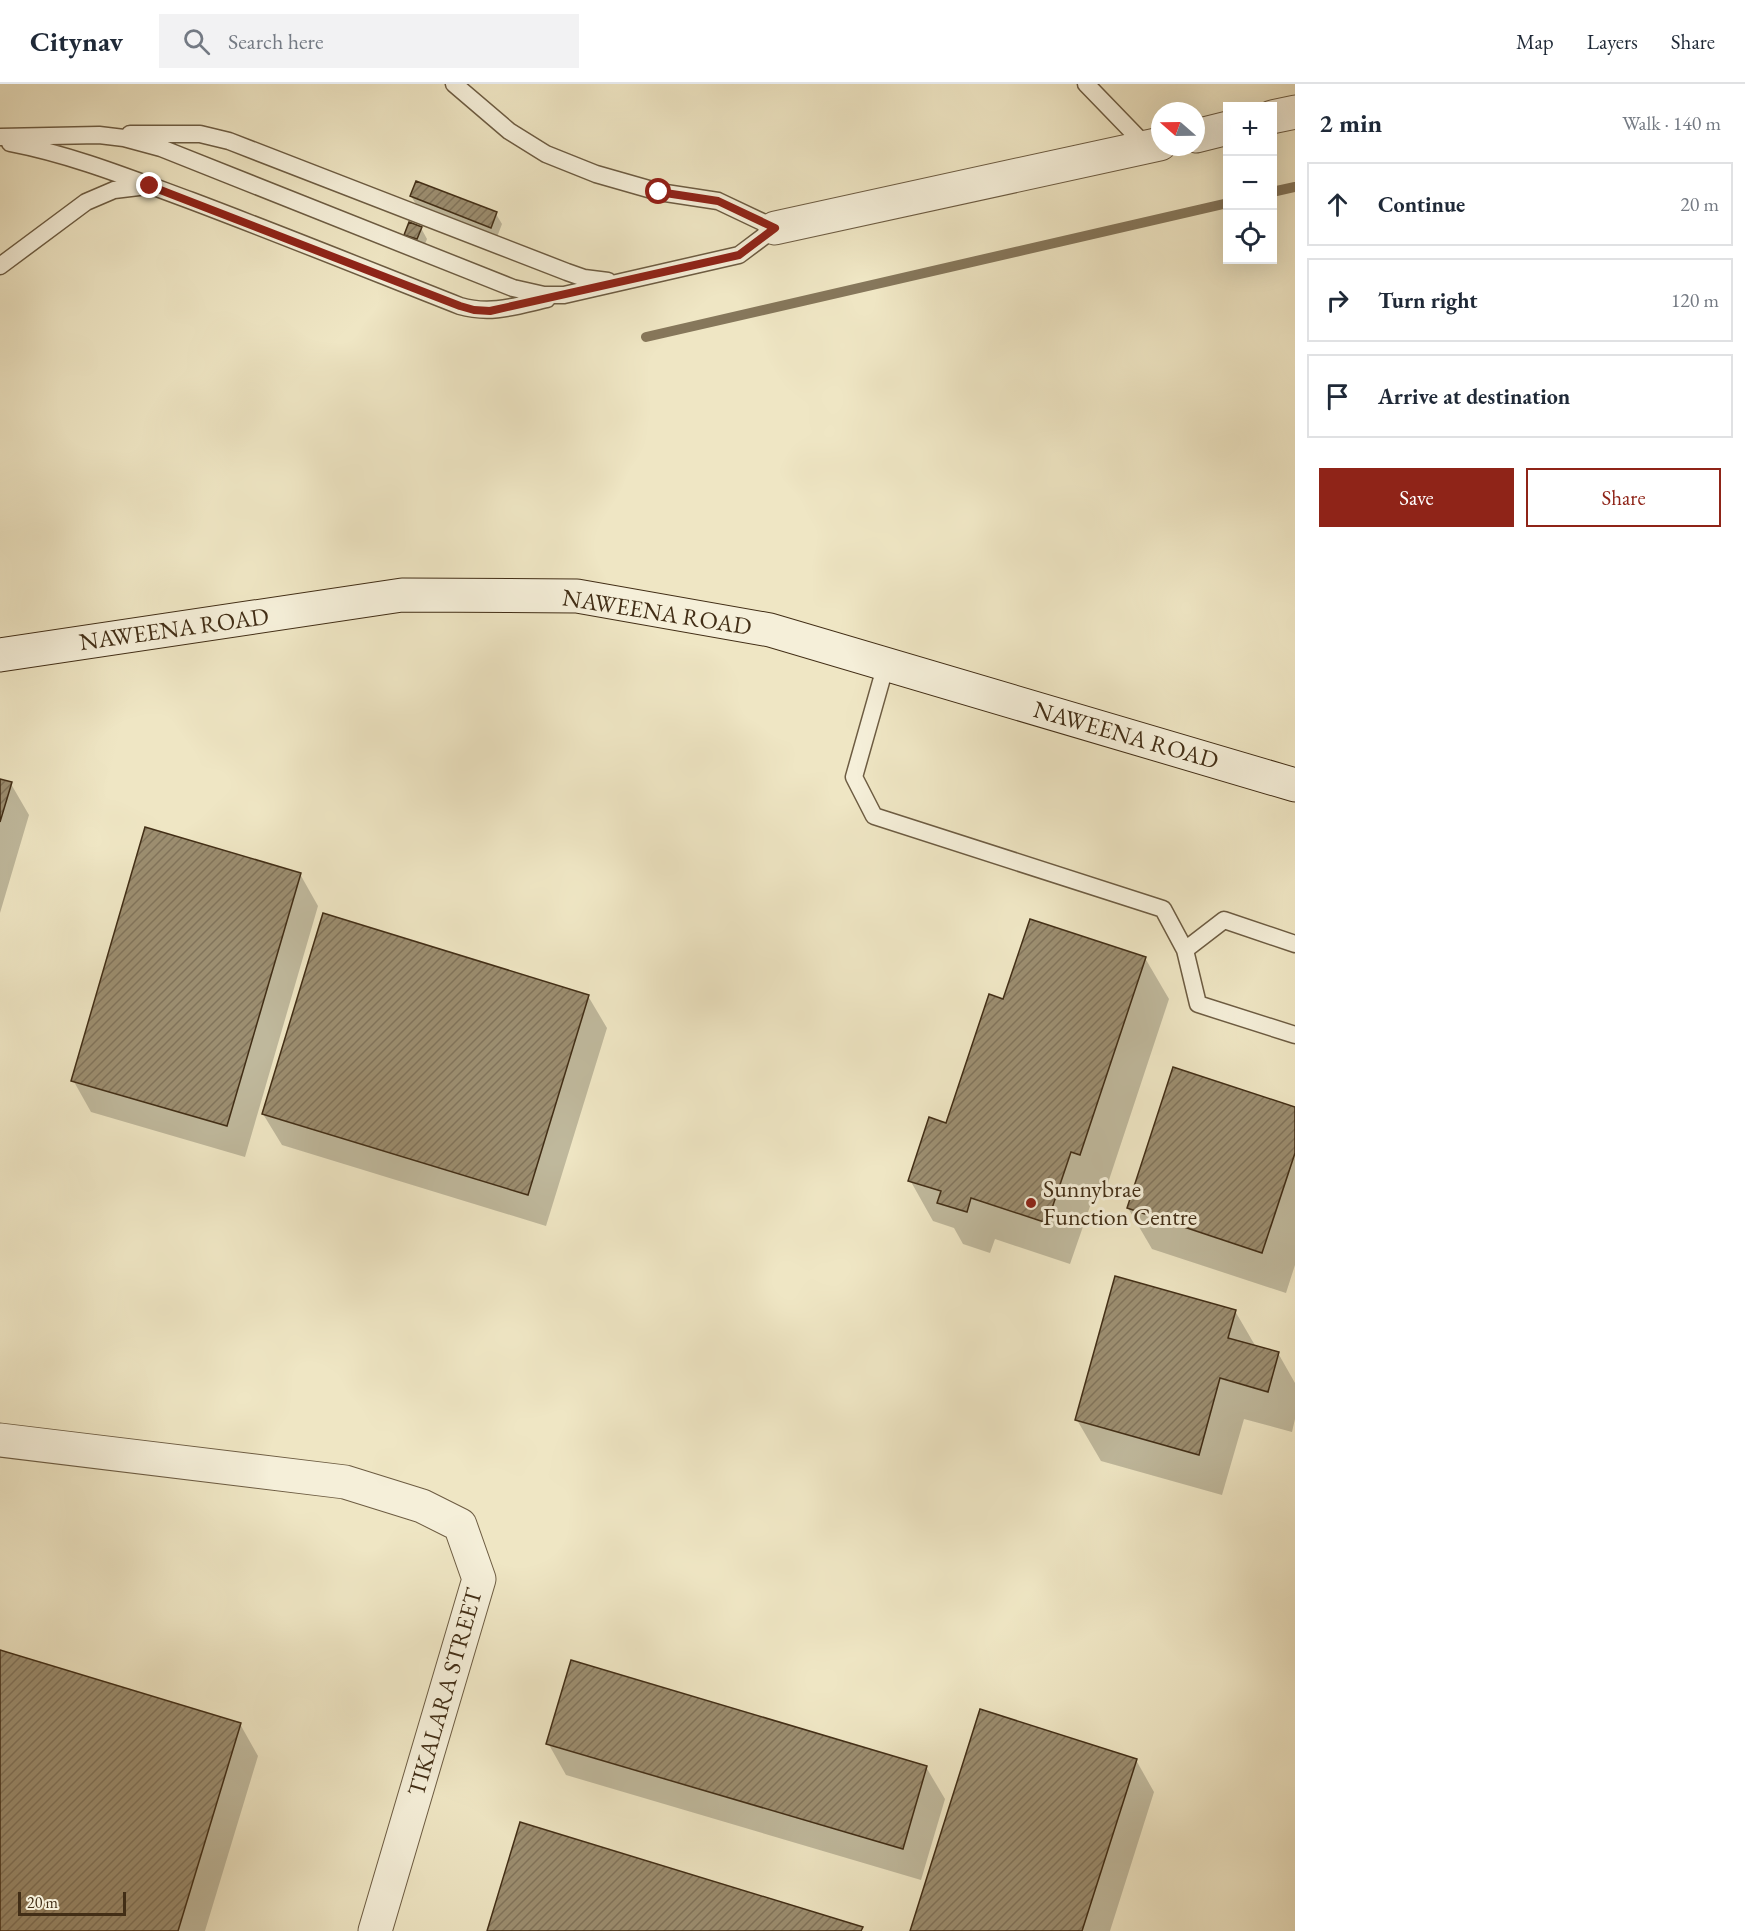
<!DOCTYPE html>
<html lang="en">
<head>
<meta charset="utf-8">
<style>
	:root { --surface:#fff; --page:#f2f2f3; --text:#1f2937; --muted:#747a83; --line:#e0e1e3; --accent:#8f2418 }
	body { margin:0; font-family:"EB Garamond",serif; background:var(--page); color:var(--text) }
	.controls { position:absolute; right:18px; top:18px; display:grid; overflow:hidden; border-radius:0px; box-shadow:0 6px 24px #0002 }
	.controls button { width:54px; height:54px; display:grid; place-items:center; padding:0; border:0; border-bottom:2px solid var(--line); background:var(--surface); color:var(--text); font:30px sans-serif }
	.compass { position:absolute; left:1151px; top:18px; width:54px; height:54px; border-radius:50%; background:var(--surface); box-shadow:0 6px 24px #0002; rotate:290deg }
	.scale { position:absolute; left:18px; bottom:15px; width:108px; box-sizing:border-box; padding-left:6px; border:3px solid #422e16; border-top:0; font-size:16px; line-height:21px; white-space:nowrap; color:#422e16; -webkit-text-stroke:4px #f5efd9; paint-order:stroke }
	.stop { position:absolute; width:18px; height:18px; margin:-14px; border:4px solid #8f2418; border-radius:50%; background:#fff }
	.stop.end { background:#8f2418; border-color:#fff; box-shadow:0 2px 6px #0008 }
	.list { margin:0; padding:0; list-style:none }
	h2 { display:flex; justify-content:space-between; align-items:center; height:78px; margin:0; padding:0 24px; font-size:26px }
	h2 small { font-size:20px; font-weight:400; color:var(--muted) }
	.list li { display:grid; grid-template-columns:39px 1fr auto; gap:18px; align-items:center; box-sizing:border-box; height:84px; margin:0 12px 12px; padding:0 12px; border:2px solid var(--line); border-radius:0px }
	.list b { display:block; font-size:22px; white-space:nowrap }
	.list em { font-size:20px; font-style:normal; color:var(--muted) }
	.actions { display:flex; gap:12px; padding:18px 24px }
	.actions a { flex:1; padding:14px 0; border:2px solid var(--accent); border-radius:0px; text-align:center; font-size:21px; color:var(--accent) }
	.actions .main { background:var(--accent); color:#fff }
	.icon { flex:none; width:33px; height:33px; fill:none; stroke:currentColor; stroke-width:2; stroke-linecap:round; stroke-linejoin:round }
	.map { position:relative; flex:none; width:1295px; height:1847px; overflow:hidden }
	header { display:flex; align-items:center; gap:36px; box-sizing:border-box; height:84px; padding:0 30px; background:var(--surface); border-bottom:2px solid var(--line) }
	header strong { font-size:28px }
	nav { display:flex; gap:33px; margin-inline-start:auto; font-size:21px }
	.search { width:420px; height:54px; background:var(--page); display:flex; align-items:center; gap:15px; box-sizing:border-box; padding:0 21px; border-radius:0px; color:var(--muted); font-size:22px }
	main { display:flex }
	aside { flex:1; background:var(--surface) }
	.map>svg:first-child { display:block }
	.shadow { fill:#0003 }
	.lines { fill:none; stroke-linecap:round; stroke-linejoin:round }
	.stream { stroke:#86775b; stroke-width:10 }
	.building { fill:url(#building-hatch); stroke:#422e16; stroke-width:1.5 }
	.lane-casing { stroke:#6d5c42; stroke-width:19 }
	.street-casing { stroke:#6d5c42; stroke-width:35 }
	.secondary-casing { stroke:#422e16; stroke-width:35 }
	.lane { stroke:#f5efd9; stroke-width:16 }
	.street { stroke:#f5efd9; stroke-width:33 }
	.secondary { stroke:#f5efd9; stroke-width:33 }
	.route { stroke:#8f2418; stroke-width:8 }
	.poi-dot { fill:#8f2418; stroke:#f5efd9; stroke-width:2 }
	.labels { text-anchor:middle; stroke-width:6; stroke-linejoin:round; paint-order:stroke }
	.street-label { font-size:24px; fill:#422e16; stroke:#f5efd9 }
	.poi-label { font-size:24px; fill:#422e16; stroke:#f5efd9; text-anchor:start }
</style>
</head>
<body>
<header>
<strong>Citynav</strong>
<div class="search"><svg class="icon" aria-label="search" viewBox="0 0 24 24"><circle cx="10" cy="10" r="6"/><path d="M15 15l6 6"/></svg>Search here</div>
<nav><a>Map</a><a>Layers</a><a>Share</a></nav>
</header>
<main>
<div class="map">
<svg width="1295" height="1847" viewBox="0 0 1295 1847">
	<defs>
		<pattern id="building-hatch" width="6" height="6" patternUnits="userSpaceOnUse" patternTransform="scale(1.5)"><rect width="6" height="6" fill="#9c8e70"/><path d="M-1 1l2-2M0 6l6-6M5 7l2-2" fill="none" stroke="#81745b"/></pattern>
	</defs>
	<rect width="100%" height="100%" fill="#efe6c4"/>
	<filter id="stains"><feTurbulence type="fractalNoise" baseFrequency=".00333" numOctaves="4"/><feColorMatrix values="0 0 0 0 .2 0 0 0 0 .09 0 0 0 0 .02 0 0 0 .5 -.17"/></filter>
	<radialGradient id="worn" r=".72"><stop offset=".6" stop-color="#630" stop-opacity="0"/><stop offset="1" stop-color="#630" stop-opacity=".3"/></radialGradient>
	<path class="shadow" d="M411,112L496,130L502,140L497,153L417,122Z
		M421,144L427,155L423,165L412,161L406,150Z
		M0,696L11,700L29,731L0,829Z
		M300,790L318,822L245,1073L91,1028L73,996Z
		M1145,874L1169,915L1104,1111L1095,1108L1070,1180L995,1155L990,1169L963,1160L954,1144L933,1137L910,1096L947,1041L1004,917Z
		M588,912L607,944L546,1142L282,1061L263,1030Z
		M1295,1025V1181L1286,1209L1152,1165L1128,1124Z
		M1235,1227L1256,1263L1278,1269L1295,1299V1335L1292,1348L1244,1335L1222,1411L1101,1377L1077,1336Z
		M0,1568L240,1640L258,1672L205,1847H0Z
		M548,1659L926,1683L945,1715L921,1796L566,1691Z
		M1136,1676L1154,1708L1110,1847H912Z"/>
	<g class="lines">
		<path class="stream" d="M1272,108L1295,103
			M646,253L1228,119"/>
	</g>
	<path class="building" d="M416,97L497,128L491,144L410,112Z
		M409,138L422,143L417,155L404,151Z
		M0,695L12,698L0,738Z
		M145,743L301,789L227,1042L71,997Z
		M323,829L589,911L528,1111L262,1030Z
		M1030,835L1146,873L1080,1071L1071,1068L1047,1139L971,1114L967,1128L937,1119L941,1107L908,1097L929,1033L946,1039L989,910L1003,915Z
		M1173,983L1295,1023V1069L1262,1169L1127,1124Z
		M1115,1192L1236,1226L1228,1254L1279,1268L1268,1308L1220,1294L1199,1371L1075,1336Z
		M0,1566L241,1639L178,1847H0Z
		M571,1576L927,1682L903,1765L546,1660Z
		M980,1625L1137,1675L1082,1847H910Z
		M520,1738L863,1843L861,1847H487Z"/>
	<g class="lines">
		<defs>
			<path id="lane" d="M1086,0L1147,63
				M130,50H200L229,57L567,188L584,194L608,197
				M0,53L99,51L124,54L161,64L513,204L544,211H564L739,171L775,144L718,117L659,108L596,90L546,70L509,47L454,0
				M10,59C73,71 132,95 192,117C282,151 371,187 460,222C491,231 516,222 547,215
				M0,182L86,118L114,106L147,102
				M886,580L854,693L874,732L1163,825L1185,866
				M1295,860L1224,836L1185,866L1198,920L1295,951"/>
			<path id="street" d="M1272,33L1295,28
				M1196,52L1228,44
				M775,144L1160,60
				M0,1356L345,1398L422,1422L460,1441L479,1495L375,1847"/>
			<path id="secondary" d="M0,571L402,511L577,512L770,546L1295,701"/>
		</defs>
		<use href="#lane" class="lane-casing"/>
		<use href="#street" class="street-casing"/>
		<use href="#secondary" class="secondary-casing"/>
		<use href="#lane" class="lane"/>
		<use href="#street" class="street"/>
		<use href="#secondary" class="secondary"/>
	</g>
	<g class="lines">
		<path class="route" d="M150,102L460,222L474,226L490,227L739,171L775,144L718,117L659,108"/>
	</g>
	<circle class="poi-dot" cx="1031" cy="1119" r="6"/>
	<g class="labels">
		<g class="street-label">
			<text transform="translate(657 528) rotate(9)" y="8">NAWEENA ROAD</text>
			<text transform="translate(174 545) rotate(-8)" y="8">NAWEENA ROAD</text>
			<text transform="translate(1126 651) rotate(16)" y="8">NAWEENA ROAD</text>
			<text transform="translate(445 1608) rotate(-74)" y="8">TIKALARA STREET</text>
		</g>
		<g class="poi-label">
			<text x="1043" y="1113">Sunnybrae<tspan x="1043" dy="28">Function Centre</tspan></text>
		</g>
	</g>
	<rect width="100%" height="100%" filter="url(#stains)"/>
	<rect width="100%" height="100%" fill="url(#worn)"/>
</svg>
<div class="controls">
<button>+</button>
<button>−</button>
<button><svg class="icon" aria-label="locate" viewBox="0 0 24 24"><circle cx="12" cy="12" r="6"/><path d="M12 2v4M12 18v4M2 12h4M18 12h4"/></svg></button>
</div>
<svg class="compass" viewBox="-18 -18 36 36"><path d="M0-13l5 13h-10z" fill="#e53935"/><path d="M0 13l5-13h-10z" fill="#747a83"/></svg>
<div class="scale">20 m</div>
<div class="stop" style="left:659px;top:108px"></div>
<div class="stop end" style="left:150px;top:102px"></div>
</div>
<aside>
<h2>2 min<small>Walk · 140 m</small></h2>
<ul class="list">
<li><svg class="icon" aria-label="ahead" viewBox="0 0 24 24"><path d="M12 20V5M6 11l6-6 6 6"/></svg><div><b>Continue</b></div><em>20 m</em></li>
<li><svg class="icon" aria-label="right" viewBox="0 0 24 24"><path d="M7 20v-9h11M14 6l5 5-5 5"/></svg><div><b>Turn right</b></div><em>120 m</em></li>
<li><svg class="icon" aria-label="arrive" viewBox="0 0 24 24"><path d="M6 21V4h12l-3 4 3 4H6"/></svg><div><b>Arrive at destination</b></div></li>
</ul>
<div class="actions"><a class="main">Save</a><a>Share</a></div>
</aside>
</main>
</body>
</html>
